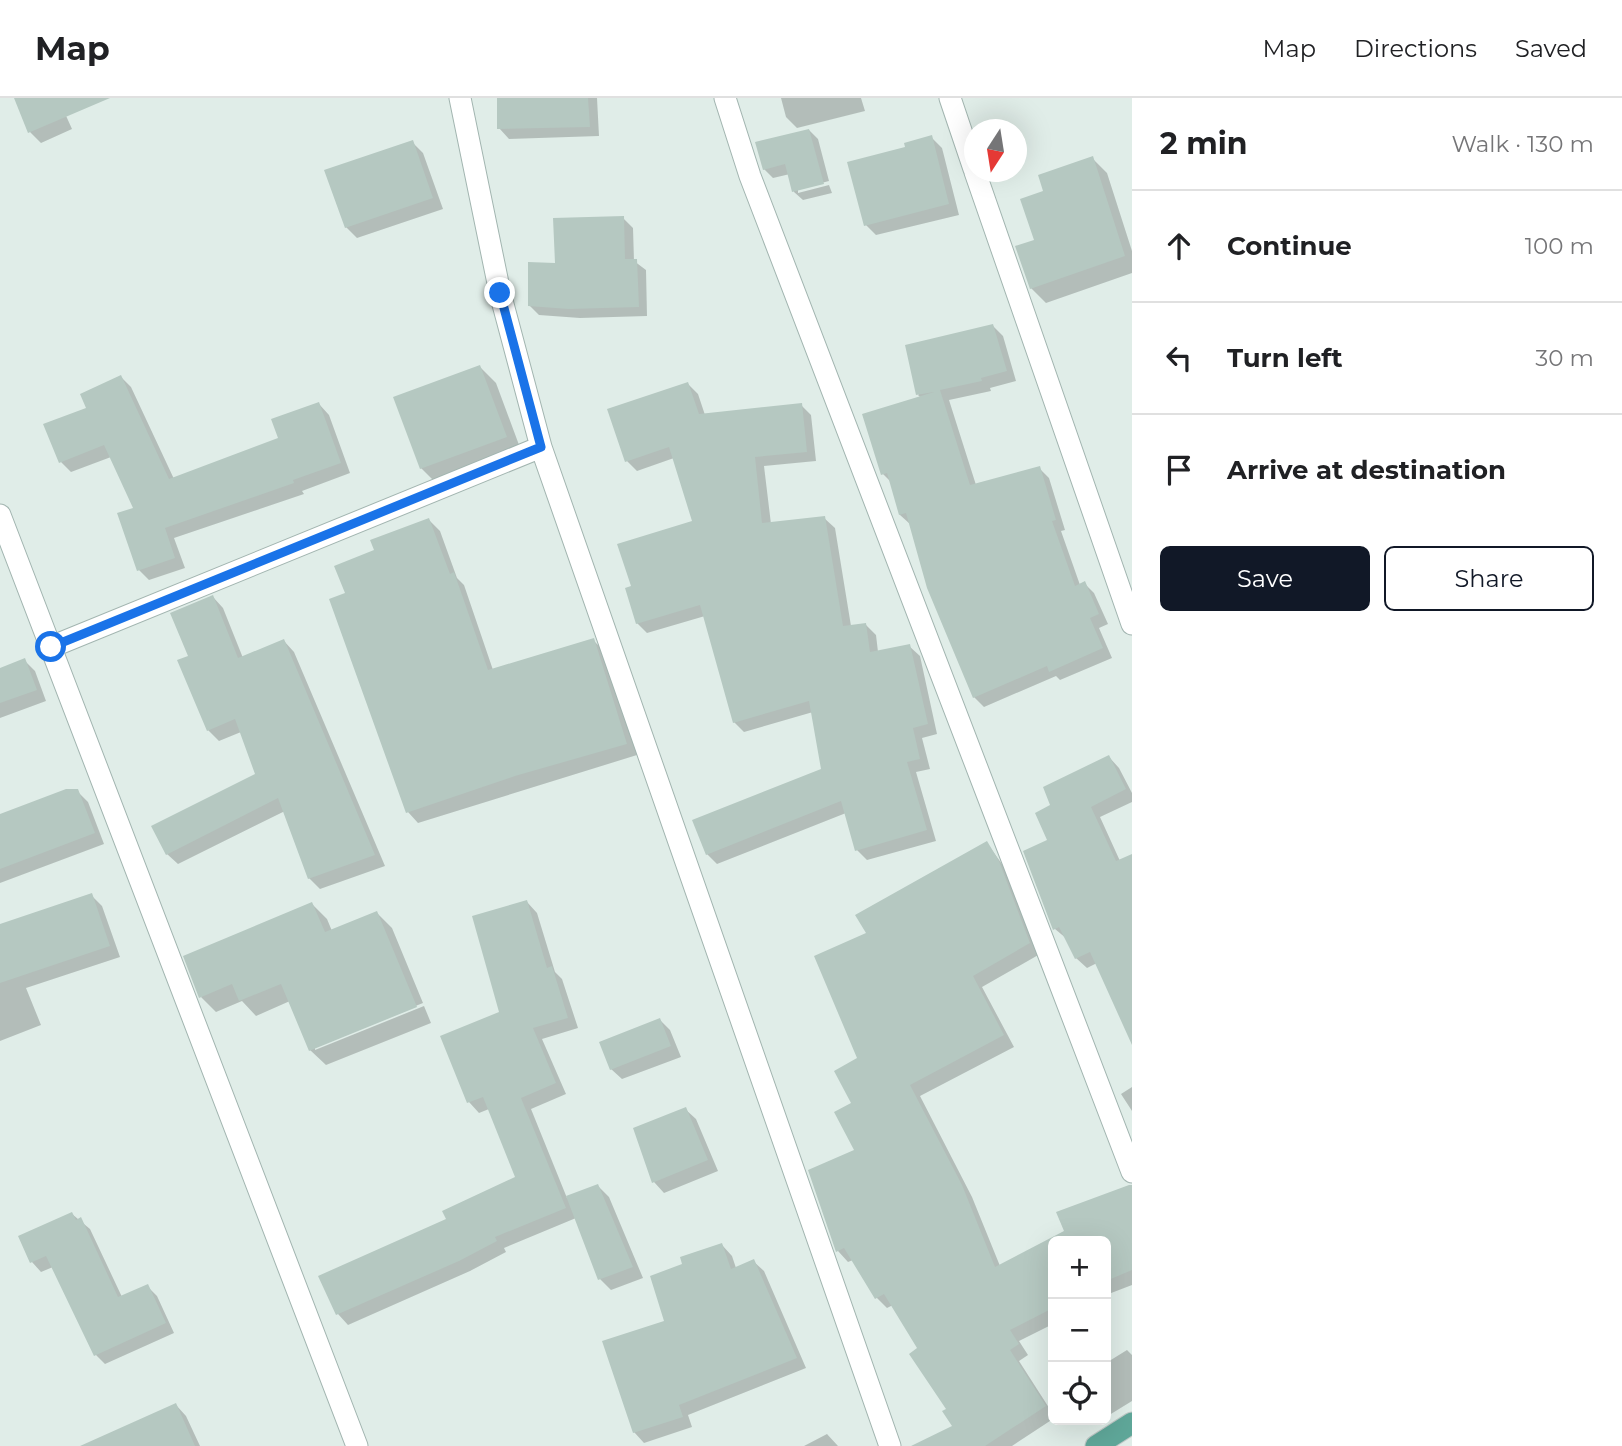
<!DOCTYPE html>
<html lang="en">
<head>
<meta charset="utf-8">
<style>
	:root { --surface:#fff; --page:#f6f6f6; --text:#202124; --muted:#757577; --line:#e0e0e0; --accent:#111827 }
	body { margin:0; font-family:Montserrat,sans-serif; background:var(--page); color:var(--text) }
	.controls { position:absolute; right:21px; bottom:21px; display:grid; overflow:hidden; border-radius:10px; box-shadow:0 7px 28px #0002 }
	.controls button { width:63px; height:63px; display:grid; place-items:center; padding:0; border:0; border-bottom:2px solid var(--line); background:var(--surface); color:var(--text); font:35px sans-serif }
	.compass { position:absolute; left:964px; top:21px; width:63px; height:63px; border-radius:50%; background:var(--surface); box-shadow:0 7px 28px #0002; rotate:192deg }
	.stop { position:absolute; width:21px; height:21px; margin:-16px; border:5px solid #1a73e8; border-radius:50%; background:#fff }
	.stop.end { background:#1a73e8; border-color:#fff; box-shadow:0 2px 7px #0008 }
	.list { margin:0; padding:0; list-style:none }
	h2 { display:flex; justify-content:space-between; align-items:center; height:91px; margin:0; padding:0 28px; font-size:30px }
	h2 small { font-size:23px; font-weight:400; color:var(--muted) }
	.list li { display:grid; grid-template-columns:46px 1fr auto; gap:21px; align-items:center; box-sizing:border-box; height:112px; padding:0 28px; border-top:2px solid var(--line) }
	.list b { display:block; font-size:26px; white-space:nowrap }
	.list em { font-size:23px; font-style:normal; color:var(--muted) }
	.actions { display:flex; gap:14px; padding:21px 28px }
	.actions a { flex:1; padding:16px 0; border:2px solid var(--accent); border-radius:10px; text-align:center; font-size:24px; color:var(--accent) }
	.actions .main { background:var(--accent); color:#fff }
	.icon { flex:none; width:38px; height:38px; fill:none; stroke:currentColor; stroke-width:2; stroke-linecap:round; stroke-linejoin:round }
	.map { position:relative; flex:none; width:1132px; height:1348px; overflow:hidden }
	header { display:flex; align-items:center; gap:42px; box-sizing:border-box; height:98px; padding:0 35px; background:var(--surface); border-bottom:2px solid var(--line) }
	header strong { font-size:33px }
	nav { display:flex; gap:38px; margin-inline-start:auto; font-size:24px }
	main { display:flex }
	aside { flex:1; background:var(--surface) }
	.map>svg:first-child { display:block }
	.shadow { fill:#0003 }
	.building { fill:#b5c8c1 }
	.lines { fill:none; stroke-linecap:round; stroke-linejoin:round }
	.minor-casing { stroke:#a2b5b0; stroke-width:23 }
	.major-casing { stroke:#c0c9c7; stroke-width:23 }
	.minor { stroke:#fff; stroke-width:21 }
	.major { stroke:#5fa799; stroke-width:21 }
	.route { stroke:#1a73e8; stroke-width:9 }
</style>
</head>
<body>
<header>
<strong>Map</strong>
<nav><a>Map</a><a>Directions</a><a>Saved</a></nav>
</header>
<main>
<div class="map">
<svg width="1132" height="1348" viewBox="0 0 1132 1348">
	<rect width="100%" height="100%" fill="#e0ede8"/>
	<path class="shadow" d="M16,0H58L72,31L41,45L30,34Z
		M499,0H597L599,38L509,41L499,30Z
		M781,0H861L865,13L797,30L786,19Z
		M809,32L818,41L829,83L798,91V95L829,87L832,95L803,102L794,94L790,76L773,80L764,71Z
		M931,39L942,50L959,117L876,137L866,127L907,50Z
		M412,44L423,55L443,111L357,140L346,129Z
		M1092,60L1107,75L1132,153V175L1046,205L1031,190L1045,94Z
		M623,120L633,130L634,163L646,172L647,218L580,220L539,217L529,207L557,167Z
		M993,228L1003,238L1016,283L990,290L991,293L949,302L976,387L1039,370L1049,380L1065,432L1061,433L1080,487L1084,485L1094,495L1108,526L1099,530L1112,560L1060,582L1056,578L984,609L974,599L910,426L900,417L891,384L883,376L921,300L918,297Z
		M480,269L496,285L522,355L437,386L421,370Z
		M121,279L131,289L174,381L280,341L319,306L329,317L350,375L302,393L304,396L174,440L185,470L149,482L139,472L136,411L111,359L71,374L61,364L88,310Z
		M688,286L698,296L705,317L801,307L811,317L816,363L764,368L771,426L824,420L835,430L851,528L866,527L876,537L878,554L909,548L920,558L937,636L922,640L930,671L916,674L936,743L867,762L857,752L846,715L717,766L707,756L823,672L813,614L744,634L734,624L705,518L647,535L637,525L633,489L694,424L674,360L637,373L627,363Z
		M429,422L440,433L457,480L464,487L493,572L593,542L604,553L637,657L418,725L408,714L347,496L377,453Z
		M213,499L223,510L243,560L284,543L294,554L385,768L320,791L309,780L285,713L178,766L167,756L257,676L241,634L219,643L208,632L190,559Z
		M24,562L35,573L46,603L0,620V571Z
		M1109,659L1119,670L1132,695V704L1100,719L1120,763L1132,758V926L1097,865L1087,870L1076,860L1067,841L1055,831L1025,754L1050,743L1053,707Z
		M77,693L88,704L104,746L0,785V718Z
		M987,745L1009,776L1040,856L982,889L1014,949L920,998L972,1099L1000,1168L1132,1097V1187L1106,1197V1143H1053V1226L1019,1243L1028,1257L1019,1263L1053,1316V1321L1012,1348H934L955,1329L919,1251L893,1207L887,1210L876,1199L853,1162L848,1164L838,1153L857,1053L853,1006L868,836Z
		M91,797L102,808L120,859L26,890L41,927L0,943V828Z
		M527,804L537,815L555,874L562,881L578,930L542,941L566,996L531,1011L567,1100L598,1088L609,1099L643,1180L611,1192L600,1181L576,1120L504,1150L506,1154L470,1173L348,1227L338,1216L320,1179L448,1122L517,1079L489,1011L479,1015L469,1004L502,915Z
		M312,806L327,821L332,833L377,815L392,830L423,905L315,948V952L424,908L431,925L326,967L310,952L290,903L256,918L242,903L216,914L201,899Z
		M660,922L670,932L681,959L622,981L611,971Z
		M1132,989V1013L1121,996Z
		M685,1011L696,1021L718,1073L664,1095L654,1084L636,1031Z
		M72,1116L90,1131L122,1199L147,1188L157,1198L174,1235L105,1266L96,1257L53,1169L41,1174L32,1164L20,1139Z
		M722,1147L732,1158L736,1170L753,1163L764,1173L806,1270L688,1317L692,1329L644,1345L634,1334L666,1224Z
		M1127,1252L1132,1257V1303L1106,1319V1265Z
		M176,1307L186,1318L200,1348H109Z
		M827,1336L838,1348H804Z"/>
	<path class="building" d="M14,0H110L28,35Z
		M497,0H588L590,29L497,31Z
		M809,31L824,86L792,94L785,66L763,72L755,44Z
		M932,37L949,106L864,128L847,64L905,49L904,45Z
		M413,42L433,100L345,130L324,72Z
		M1093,58L1125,158L1030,191L1015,148L1034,142L1020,101L1043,93L1038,77Z
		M624,118L625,161H637L639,209L569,211L528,208V164L555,165L553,120Z
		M993,226L1007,273L981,280L982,283L940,292L970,387L1040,368L1056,422L1052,423L1075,488L1085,483L1099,516L1090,520L1103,550L1049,574L1047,568L973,600L927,490L906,415L899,417L887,375L881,377L862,316L934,294L916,297L905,247Z
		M480,267L507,339L420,371L393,299Z
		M121,277L169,381L278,340L271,321L319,304L341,365L293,382L294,385L165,430L175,460L137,473L117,415L133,410L104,347L59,365L43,326L86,310L80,296Z
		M688,284L699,316L802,305L807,354L755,359L762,425L825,418L843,528L866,525L870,554L910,546L928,626L913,630L920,661L907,664L927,732L855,753L841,703L706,757L692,722L821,671L809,603L733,625L700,507L636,526L625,490L631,488L617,446L692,423L669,349L625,364L607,311Z
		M429,420L450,476L454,474L488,572L594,540L627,646L515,678L406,715L329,501L345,495L334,468L374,452L370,442Z
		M213,497L238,560L284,541L375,757L308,781L278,700L166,757L151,728L255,676L235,621L207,633L177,562L188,558L170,515Z
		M25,560L37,592L0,605V570Z
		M1109,657L1126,691L1091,709L1116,763L1132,756V947L1090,854L1075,861L1059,829L1053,832L1023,753L1047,742L1035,715L1050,707L1043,689Z
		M66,691H78L95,735L0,771V716Z
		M987,743L999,763L1030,845L973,878L1004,937L910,987L962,1087L995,1169L1064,1133L1056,1114L1129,1087H1132V1172L1106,1183V1143H1053V1210L1010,1232L1019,1246L1010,1252L1046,1308L985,1348H911L952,1328L942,1313L946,1311L909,1256L917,1250L884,1196L875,1201L844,1150L836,1154L808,1072L854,1052L834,1014L851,1005L834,973L857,960L814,858L866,835L855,817Z
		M92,795L110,848L0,885V826Z
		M527,802L547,870L552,868L568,920L533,930L556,985L521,1000L566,1110L495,1139L497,1143L459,1163L336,1217L318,1178L446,1121L442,1113L515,1079L483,999L467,1005L440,938L499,914L472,818Z
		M312,804L325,834L377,813L417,909L309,953L281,886L239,903L232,886L199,900L183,858Z
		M660,920L671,948L610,972L599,944Z
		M686,1009L708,1062L652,1085L633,1030Z
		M598,1086L633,1169L598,1182L566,1098Z
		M72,1114L76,1122L81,1119L118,1199L148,1186L166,1225L94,1258L46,1158L30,1165L18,1138Z
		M722,1145L731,1171L754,1161L797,1260L679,1307L683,1319L633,1335L602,1243L664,1223L650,1178L682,1166L680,1159Z
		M176,1305L195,1348H80Z"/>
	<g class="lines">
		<defs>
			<path id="minor" d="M460,0L500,195L541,349L890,1348
				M725,0L750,78L1132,1074
				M950,0L974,71
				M975,74L1132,526
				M0,417L357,1348
				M51,549L541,349"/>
			<path id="major" d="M1096,1348L1132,1325"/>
		</defs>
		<use href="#minor" class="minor-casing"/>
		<use href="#major" class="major-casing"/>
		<use href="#minor" class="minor"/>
		<use href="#major" class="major"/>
	</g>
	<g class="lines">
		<path class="route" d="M51,549L541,349L500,195"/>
	</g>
</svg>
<div class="controls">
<button>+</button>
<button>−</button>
<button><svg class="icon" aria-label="locate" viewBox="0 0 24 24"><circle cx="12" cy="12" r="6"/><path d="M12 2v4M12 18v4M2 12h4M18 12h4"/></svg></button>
</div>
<svg class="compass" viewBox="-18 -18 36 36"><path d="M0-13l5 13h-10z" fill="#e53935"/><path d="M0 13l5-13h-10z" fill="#757577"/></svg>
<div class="stop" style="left:51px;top:549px"></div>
<div class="stop end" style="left:500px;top:195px"></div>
</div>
<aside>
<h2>2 min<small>Walk · 130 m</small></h2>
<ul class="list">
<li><svg class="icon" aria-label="ahead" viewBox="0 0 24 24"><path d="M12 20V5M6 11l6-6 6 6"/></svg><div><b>Continue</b></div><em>100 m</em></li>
<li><svg class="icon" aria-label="left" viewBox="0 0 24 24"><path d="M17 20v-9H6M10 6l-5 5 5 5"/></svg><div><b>Turn left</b></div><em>30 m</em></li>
<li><svg class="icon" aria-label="arrive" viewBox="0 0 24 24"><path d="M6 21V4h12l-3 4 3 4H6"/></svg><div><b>Arrive at destination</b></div></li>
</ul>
<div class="actions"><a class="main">Save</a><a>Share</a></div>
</aside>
</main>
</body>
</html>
